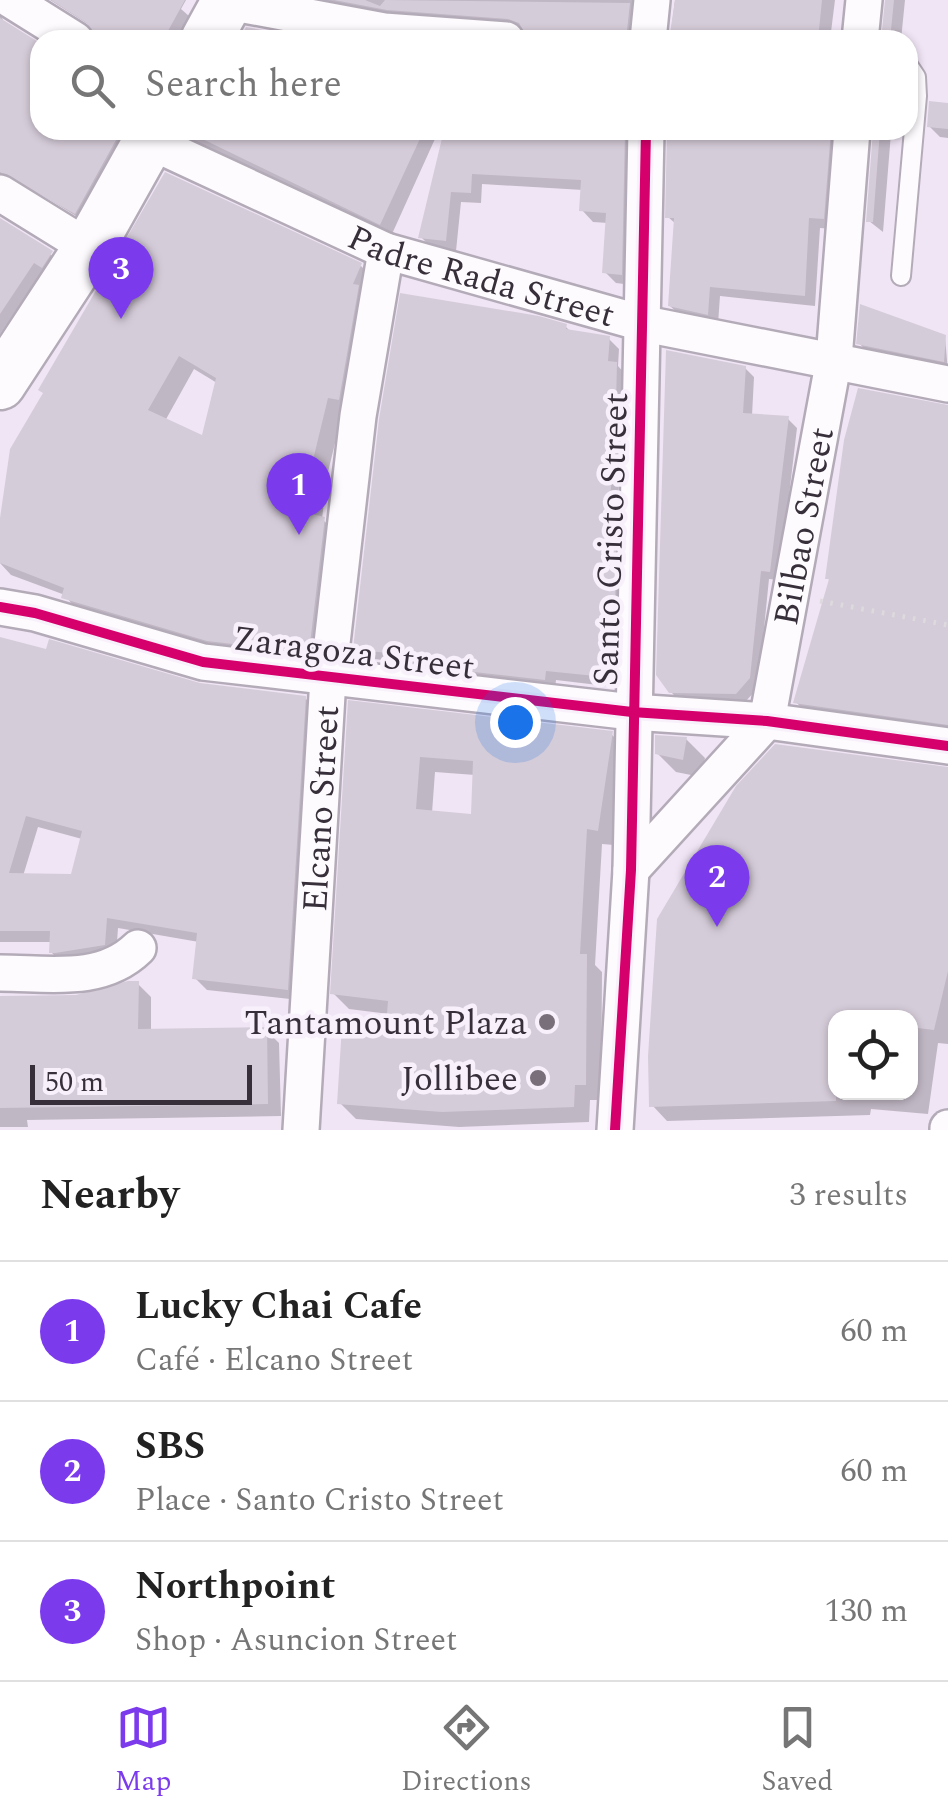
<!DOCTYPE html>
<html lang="en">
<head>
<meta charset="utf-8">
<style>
	:root { --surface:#fff; --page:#f6f6f6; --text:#222; --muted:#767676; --line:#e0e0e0; --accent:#7c3aed }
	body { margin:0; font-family:Spectral,serif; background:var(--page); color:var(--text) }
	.controls { position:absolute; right:30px; bottom:30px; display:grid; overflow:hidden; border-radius:20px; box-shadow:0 2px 8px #0004 }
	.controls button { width:90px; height:90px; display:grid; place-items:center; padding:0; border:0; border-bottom:2px solid var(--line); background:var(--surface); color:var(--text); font:50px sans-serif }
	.scale { position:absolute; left:30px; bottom:25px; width:222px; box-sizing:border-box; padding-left:10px; border:5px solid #372f3a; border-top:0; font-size:28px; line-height:35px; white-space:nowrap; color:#372f3a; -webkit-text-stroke:8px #f8f1fc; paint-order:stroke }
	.you { position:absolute; left:515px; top:722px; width:35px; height:35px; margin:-25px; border:8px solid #fff; border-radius:50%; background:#1a73e8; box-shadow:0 0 0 15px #1a73e833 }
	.badge { display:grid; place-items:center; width:65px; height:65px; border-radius:50%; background:var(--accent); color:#fff; font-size:32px; font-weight:700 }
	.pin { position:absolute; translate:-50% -82px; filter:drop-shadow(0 2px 5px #0008) }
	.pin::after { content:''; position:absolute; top:52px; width:35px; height:30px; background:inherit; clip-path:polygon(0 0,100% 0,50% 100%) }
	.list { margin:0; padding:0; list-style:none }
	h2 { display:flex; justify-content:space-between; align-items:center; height:130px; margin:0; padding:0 40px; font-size:42px }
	h2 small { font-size:32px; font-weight:400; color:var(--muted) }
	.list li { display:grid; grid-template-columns:65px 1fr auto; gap:30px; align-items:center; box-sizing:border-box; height:140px; padding:0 40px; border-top:2px solid var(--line) }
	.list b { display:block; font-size:38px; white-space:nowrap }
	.list p { margin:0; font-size:32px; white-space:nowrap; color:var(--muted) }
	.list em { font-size:32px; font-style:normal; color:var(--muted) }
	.icon { flex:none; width:55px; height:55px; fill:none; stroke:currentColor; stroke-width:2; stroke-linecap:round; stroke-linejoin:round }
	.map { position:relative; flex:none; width:948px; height:1130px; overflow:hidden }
	.search { position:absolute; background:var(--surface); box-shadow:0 2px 8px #0004; left:30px; right:30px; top:30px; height:110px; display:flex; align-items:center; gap:25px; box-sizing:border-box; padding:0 35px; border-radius:30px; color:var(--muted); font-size:38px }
	.sheet { height:550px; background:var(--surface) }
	nav { display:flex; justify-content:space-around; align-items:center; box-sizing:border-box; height:140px; border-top:2px solid var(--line); background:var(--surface); font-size:28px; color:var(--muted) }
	nav a { display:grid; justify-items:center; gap:5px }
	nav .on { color:var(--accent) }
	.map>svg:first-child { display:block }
	.shadow { fill:#0003; fill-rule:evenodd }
	.building { fill:#d5ccd9; fill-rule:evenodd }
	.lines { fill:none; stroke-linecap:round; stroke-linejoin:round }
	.lane-casing { stroke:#b4abb8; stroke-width:22 }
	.street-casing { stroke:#b4abb8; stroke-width:40 }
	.secondary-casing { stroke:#b4abb8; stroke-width:55 }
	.path { stroke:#dddade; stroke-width:5; stroke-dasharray:2.5 8; stroke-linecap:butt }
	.lane { stroke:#fdfbfe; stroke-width:18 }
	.street { stroke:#fdfbfe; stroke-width:35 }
	.secondary { stroke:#fdfbfe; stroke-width:50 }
	.cycleway-casing { stroke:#f8f1fc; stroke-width:16 }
	.cycleway { stroke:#d6006c; stroke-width:10 }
	.poi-dot { fill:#786f7b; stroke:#f8f1fc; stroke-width:4 }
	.labels { text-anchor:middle; stroke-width:9; stroke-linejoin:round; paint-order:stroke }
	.street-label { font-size:35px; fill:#372f3a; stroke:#f8f1fc }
	.poi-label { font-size:35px; fill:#372f3a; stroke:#f8f1fc; text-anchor:end }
</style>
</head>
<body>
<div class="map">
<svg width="948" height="1130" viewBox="0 0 948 1130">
	<rect width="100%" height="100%" fill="#f0e5f5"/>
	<path class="shadow" d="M50,0H186L181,9L189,16L176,40H99L91,26Z
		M293,0H644L640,40H527L522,29L400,20Z
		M675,0H835L830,40H670Z
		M887,0H905L901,40H883Z
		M0,14L5,24L40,46V130H132L84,221L21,182L9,179L0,184Z
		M948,106V138L940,137L929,126Z
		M187,130H439L392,234L197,144Z
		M447,130H642L632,285L616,283L605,272L608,223L593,222L582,210L583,190L482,184L481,203L461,202L456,251L432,248L421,237Z
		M670,130H848L834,229L820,228L815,306L720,296L718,324L682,317L670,306L676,224L668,217Z
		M874,130H908L912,135L891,133L883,232L869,221Z
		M0,221L60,261L51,274L43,270L0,334Z
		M361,266L375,280L327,476L322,519L338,534L313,665L224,655L78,612L65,595L11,575L0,563V536L45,394ZM194,369L217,383L204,438L165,421Z
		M565,326L571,332L609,339L619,349L618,366L626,375L615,545L626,556L615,687L556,680L555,690L433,675L423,665L366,658L355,648Z
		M945,337L948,372L873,358L859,343Z
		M745,368L754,377L752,416L787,418L797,428L779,580L769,579L758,688L745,702H681L671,692Z
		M948,410V737L811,718L796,702L831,581L827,578Z
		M0,639L200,686L305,698L317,710L299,1000L207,990L195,978L199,942L118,928L116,956L63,964L51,952L52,942H0ZM38,827L82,839L73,877L23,876Z
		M350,703L611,734L627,749L614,845L602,844L595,965L602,972L601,1100H590L589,1122L459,1127L356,1119L340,1103L389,1028V1014L349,1009L333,993ZM435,772L475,775L473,817L432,813Z
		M686,739L705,758L701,777L676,772L657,753Z
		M948,769V1044L938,1043L928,1114L871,1109L870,1115L667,1121L652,1105ZM836,1018H910V1092H836Z
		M138,984L151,997V1031L266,1030L279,1043L281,1116L27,1120L28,1127H0V998L94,995Z"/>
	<path class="building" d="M51,0H185L163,40H96L87,23Z
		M334,0H365L380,6L385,0L630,3L626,40L588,34L587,40H559L526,36L519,23L508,19L387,10Z
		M675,0H822L818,40H669Z
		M885,0H894L890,40H881Z
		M0,18L40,43V130H117L112,138L116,140L75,214L0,172Z
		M246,27L316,40H239Z
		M929,101L948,103V129L927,127Z
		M184,130H424L380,225Z
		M444,130H625L622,275L602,273L606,213L579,211L581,180L472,174L471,193L451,192L446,241L418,238Z
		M667,130H831L824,219L809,218L805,296L710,287L708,315L668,306L674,218H665Z
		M873,130H880L873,222H866Z
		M165,172L362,263L353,284L359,285L339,400L328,398L313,460L307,513L325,517L310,644L301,643L300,652L207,641L61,598L64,588L0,563V518L10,449L43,393L38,390ZM179,356L216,378L202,435L148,410Z
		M0,218L53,251L42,268L34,263L0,314Z
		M400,293L539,316L567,324L566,329L610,336L608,361L617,362L616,404H619L618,470H613L605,541L616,543L615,620L612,616L605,677L546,671L545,680L420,666L421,657L353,649L379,419Z
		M860,304L946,335L944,362L856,344Z
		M666,350L746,366L743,413L789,416L770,572L761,571L750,678L736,694L669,693L656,675Z
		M858,388L948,405V725L793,703L829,579H825L844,440Z
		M0,637L46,649L49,639L200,683L306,696L288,990L192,979L197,933L107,918L105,945L55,953H49L50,931H0ZM26,816L82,831L71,874L9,873Z
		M348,700L613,731L598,831L587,829L580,954H587L586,1085H575L574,1107L442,1112L337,1104L342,1026H386L388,1001L330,994ZM420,757L473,761L471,814L416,809Z
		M655,735L687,737L683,760L655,754Z
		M775,744L948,767V971L934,1030L910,1027V1018H836V1101L649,1107L648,1056L657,919L736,786Z
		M128,981H139L138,1029L267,1027L268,1104L0,1108V996L76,995Z"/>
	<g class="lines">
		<defs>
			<path id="lane" d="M901,276L917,96L916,77L908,65"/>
			<g id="street">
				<path d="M11,0L75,40"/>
				<path d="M218,0L384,31L506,40"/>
				<path d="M648,40L652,0"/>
				<path d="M860,40L864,0"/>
				<path id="s1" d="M149,141L386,251L645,324L948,384"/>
				<path d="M0,193L89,248"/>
				<path d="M0,607L35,613L203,662L632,712L767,721L948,746"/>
				<path id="s2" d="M631,870L767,721L834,359L852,130"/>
				<path d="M0,973C48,973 101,984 138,948"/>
				<path id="s3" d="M301,1130L328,678L358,416L386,251"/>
				<path d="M615,1130L631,870L646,130"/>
				<path d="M948,1130V1128"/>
			</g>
			<path id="secondary" d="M206,40L228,0
				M0,384L89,248L155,130"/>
		</defs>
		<use href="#lane" class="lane-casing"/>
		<use href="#street" class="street-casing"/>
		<use href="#secondary" class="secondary-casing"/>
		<path class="path" d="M820,601L948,625"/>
		<use href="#lane" class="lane"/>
		<use href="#street" class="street"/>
		<use href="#secondary" class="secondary"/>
		<defs>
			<path id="cycleway" d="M0,607L35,613L203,662L632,712L767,721L948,746
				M615,1130L631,870L646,130"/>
		</defs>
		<use href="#cycleway" class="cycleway-casing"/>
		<use href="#cycleway" class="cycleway"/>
	</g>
	<g class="poi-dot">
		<circle cx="547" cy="1022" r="10"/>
		<circle cx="538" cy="1078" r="10"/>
	</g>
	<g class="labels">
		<g class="street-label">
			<text dy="12" stroke="none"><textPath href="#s1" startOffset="360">Padre Rada Street</textPath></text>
			<text dy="12" stroke="none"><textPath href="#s2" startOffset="400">Bilbao Street</textPath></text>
			<text transform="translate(610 539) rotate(-88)" y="12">Santo Cristo Street</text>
			<text transform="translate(354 652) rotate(7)" y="12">Zaragoza Street</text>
			<text dy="12" stroke="none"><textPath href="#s3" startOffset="322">Elcano Street</textPath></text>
		</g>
		<g class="poi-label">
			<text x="527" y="1034">Tantamount Plaza</text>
			<text x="518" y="1090">Jollibee</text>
		</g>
	</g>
</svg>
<div class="controls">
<button><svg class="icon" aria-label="locate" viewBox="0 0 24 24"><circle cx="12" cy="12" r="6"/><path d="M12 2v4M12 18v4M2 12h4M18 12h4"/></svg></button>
</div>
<div class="scale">50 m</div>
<div class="you"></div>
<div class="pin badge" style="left:299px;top:535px">1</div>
<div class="pin badge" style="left:717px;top:927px">2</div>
<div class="pin badge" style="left:121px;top:319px">3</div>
<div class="search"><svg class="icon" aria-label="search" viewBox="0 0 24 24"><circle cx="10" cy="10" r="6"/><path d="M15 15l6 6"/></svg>Search here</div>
</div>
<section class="sheet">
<h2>Nearby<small>3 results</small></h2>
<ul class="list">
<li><span class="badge">1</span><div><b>Lucky Chai Cafe</b><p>Café · Elcano Street</p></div><em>60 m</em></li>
<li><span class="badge">2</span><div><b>SBS</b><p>Place · Santo Cristo Street</p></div><em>60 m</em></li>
<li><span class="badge">3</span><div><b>Northpoint</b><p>Shop · Asuncion Street</p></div><em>130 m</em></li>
</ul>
</section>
<nav>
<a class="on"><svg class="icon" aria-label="map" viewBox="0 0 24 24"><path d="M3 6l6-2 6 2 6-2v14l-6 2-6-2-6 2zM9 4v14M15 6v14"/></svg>Map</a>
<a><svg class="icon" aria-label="directions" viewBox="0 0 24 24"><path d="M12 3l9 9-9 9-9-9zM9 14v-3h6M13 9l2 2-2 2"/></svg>Directions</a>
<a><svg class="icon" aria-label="saved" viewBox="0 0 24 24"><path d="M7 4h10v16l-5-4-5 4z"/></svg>Saved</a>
</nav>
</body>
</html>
